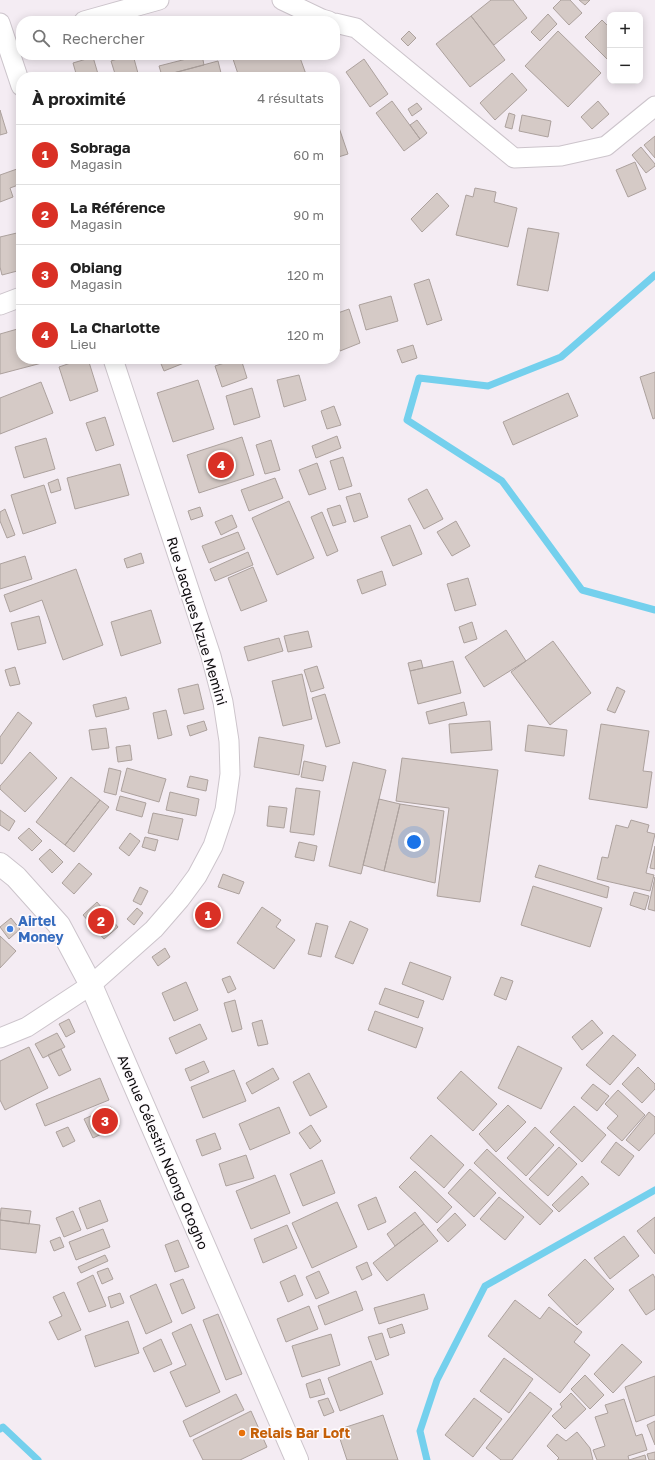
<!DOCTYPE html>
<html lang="fr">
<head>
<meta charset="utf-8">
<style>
	:root { --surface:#fff; --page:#f6f6f6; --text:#222; --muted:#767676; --line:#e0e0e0; --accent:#d93025 }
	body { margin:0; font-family:"Golos Text",sans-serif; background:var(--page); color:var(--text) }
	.controls { position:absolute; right:12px; top:12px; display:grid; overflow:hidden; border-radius:8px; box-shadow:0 2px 10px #0003 }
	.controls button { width:36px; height:36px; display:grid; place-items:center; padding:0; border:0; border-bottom:1px solid var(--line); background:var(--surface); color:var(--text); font:20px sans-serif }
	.you { position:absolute; left:414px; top:842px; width:14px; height:14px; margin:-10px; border:3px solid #fff; border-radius:50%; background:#1a73e8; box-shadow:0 0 0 6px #1a73e833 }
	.badge { display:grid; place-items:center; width:26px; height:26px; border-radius:50%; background:var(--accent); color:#fff; font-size:13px; font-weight:700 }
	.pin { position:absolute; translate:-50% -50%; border:2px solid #fff; box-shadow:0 1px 4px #0006 }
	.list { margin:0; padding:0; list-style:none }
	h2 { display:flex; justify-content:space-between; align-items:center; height:52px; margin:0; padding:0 16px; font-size:17px }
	h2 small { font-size:13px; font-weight:400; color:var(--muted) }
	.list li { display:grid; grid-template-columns:26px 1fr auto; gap:12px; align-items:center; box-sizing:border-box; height:60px; padding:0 16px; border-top:1px solid var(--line) }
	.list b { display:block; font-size:15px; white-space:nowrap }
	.list p { margin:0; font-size:13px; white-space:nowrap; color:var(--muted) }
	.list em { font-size:13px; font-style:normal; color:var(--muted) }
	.icon { flex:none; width:22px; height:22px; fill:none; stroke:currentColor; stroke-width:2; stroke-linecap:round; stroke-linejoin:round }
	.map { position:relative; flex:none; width:655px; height:1460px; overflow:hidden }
	.search { position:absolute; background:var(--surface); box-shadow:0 2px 10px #0003; left:16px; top:16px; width:324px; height:44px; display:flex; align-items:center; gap:10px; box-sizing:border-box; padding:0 14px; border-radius:16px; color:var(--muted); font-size:15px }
	.panel { position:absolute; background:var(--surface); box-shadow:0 2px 10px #0003; left:16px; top:72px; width:324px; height:292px; border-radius:16px }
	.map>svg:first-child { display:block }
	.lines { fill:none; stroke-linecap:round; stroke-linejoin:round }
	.stream { stroke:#74d0ed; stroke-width:7 }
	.building { fill:#d5cac6; stroke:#aca19d }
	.minor-casing { stroke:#ccc4cb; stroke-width:21 }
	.secondary-casing { stroke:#ccc4cb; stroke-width:24 }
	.minor { stroke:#fff; stroke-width:19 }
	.secondary { stroke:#fff; stroke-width:22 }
	.shop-dot { fill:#3f7fe0; stroke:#fefbfe; stroke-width:1.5 }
	.food-dot { fill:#e8710a; stroke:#fefbfe; stroke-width:1.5 }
	.labels { text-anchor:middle; stroke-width:3; stroke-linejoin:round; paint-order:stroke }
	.street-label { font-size:14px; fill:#0d0b0d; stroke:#fefbfe }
	.shop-label { font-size:14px; font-weight:bold; fill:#366cbe; stroke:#fefbfe; text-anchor:start }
	.food-label { font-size:14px; font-weight:bold; fill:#c56008; stroke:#fefbfe; text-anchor:start }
</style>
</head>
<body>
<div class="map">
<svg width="655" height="1460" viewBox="0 0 655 1460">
	<rect width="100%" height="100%" fill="#f4ecf3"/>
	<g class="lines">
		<path class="stream" d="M655,275L561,357L488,386L419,378L407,420L502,481L582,590L655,610
			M0,1429L3,1427L38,1460
			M427,1460L420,1431L437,1380L485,1286L655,1190"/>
	</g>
	<path class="building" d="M491,0H513L527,18L494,45L471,16Z
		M561,0H570L582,13L569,25L553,8Z
		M579,0H590L585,5Z
		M548,14L557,24L540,41L531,32Z
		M471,16L505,60L470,87L436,44Z
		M602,20L610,28V62L585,37Z
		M409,31L416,38L408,46L401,39Z
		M558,31L601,73L568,107L525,66Z
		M130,55H133L139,77H116L111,61Z
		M202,55L204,65L162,76L159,66Z
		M244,55H299L307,77H239L233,59Z
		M93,57L98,74L88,77H77L73,63Z
		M364,59L388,94L370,107L346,72Z
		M218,61L222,77H162V76Z
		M512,73L527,90L495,120L480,103Z
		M392,101L420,139L404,151L376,113Z
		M598,101L609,114L592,129L581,117Z
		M417,103L422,109L412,116L408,109Z
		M0,110L7,133L0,135Z
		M509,113L515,115L512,129L505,127Z
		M522,115L551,121L548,137L519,131Z
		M335,116L348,154L335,158Z
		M417,120L427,133L420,139L410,125Z
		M655,136V158L644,145Z
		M641,147L655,164V166L646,173L632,155Z
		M635,162L646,189L628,197L616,170Z
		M17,169L21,184L10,188L13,197L0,202V175Z
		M475,188L496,192L494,202L517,208L508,247L456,235L466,195L473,197Z
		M437,193L449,206L422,232L411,219Z
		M528,228L559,233L548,291L517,285Z
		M21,232V270L2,275L0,267V237Z
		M429,279L442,320L427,325L414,284Z
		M391,296L398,321L366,330L359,305Z
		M349,309L360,343L340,351L335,337V314Z
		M21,328V359H57L0,374V334Z
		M413,345L417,358L402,363L397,350Z
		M82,359H88L98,391L70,401L59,367Z
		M159,359H194L164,371Z
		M237,359H241L247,378L222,387L215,366Z
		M655,372V418L653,419L640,377Z
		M299,375L306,400L284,407L277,380Z
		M198,380L214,429L173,442L157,393Z
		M41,382L53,413L0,434V398Z
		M252,388L260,417L234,425L226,396Z
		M568,393L578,416L513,445L503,422Z
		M334,406L341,425L327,429L321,411Z
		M105,417L114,445L96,451L86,423Z
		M337,436L341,448L316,458L312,446Z
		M242,437L254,475L199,493L187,455Z
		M46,438L55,469L24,478L15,447Z
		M271,440L280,470L265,474L256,445Z
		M343,457L352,486L339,490L330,461Z
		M317,463L326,489L309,495L299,470Z
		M120,464L129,495L75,509L67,478Z
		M275,478L283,498L249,511L241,490Z
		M58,479L61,490L51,493L48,483Z
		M44,485L56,523L23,534L11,495Z
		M427,489L443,519L424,529L408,499Z
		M360,493L368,517L354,522L346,497Z
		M289,501L314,558L277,575L252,518Z
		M340,505L346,522L333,526L327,509Z
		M200,507L203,516L191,520L188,511Z
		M5,509L15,535L7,538L0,521V512Z
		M322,512L338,551L327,556L311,517Z
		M232,515L237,527L221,535L215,522Z
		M456,521L470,546L452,556L437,532Z
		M410,525L422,554L393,566L381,537Z
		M238,532L245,549L209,563L202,546Z
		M248,552L253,565L215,581L210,569Z
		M141,553L144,563L127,568L124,559Z
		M25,556L32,579L0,589V564Z
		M253,567L267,601L241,611L228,578Z
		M76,569L103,645L63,660L42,600L10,612L4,595Z
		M382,571L386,585L362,594L357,580Z
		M468,578L476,605L455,611L447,584Z
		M151,610L161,643L121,656L111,622Z
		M39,616L46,643L18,650L11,623Z
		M472,622L477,639L464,643L459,627Z
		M506,630L526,661L484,687L465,657Z
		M308,631L312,647L288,652L284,636Z
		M279,638L283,651L248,661L244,647Z
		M553,641L591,693L550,725L511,672Z
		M421,660L423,668L410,671L408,663Z
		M453,661L461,693L418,704L410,671Z
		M317,666L324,688L311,692L304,670Z
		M15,667L20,684L10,686L5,670Z
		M302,674L312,719L283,726L272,681Z
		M198,684L204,709L184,714L178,689Z
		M617,687L625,691L615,713L607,710Z
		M325,694L340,743L326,747L312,698Z
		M126,697L129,709L96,717L93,705Z
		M464,702L467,715L429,724L426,712Z
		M166,710L172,735L158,739L153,713Z
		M18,712L32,723L2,764L0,763V737Z
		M204,721L207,730L190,736L187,726Z
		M490,721L492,750L451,753L449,724Z
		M601,724L649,731L643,771L652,772L647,808L589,799Z
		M528,725L567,730L564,756L525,751Z
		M106,728L109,748L92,750L89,730Z
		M259,737L304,745L299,775L254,767Z
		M130,745L132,760L118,762L116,747Z
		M30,752L57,778L25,812L0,789V786Z
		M402,758L498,770L480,902L437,896L449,808L396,801Z
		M304,761L326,766L323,781L301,777Z
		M353,762L386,770L361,874L329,866Z
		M109,768L121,771L116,795L104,792Z
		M127,768L166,779L159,802L121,791Z
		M190,776L208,780L206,791L187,787Z
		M71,777L100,800L65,845L36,822Z
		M296,788L320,791L314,835L290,832Z
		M170,792L199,799L196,816L166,810Z
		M120,796L146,803L142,817L116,810Z
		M379,799L400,804L384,871L363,865Z
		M100,800L109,807L74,852L65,845Z
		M400,804L444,811L435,883L384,871Z
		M269,806L287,808L284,828L267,826Z
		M0,810L15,821L9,831L0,825Z
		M153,813L183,819L178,840L148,833Z
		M631,820L649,825L647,832L655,834L646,873L654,875L650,891L597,879L602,857L608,858L616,825L628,828Z
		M29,828L42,841L32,851L18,838Z
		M130,833L140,841L129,856L119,848Z
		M145,837L158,840L155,851L142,847Z
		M299,842L317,846L314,861L295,857Z
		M655,846V869L650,868Z
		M50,849L63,862L52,873L39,859Z
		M79,863L92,874L74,894L62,883Z
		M539,865L609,887L607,898L535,877Z
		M223,874L244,882L239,894L218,887Z
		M655,877V911L648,909Z
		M533,886L602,908L590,947L521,925Z
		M140,887L148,891L141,905L133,901Z
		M634,892L649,896L645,910L630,905Z
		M97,902L118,927L104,939L83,915Z
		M262,907L281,920L276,927L295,940L274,969L237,943Z
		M137,908L143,913L134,925L127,919Z
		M11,918L20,929L9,939L0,927Z
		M350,921L368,929L353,964L335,957Z
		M316,923L328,926L321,957L308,954Z
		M0,936L16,951L0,968Z
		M165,948L170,957L158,966L152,957Z
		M410,962L451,977L443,1000L402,984Z
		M230,976L236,989L228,993L222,979Z
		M501,977L513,981L506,1000L494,995Z
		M186,982L198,1010L174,1021L162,993Z
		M385,988L424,1001L418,1018L379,1004Z
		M235,1000L242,1029L232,1032L224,1003Z
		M375,1011L423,1028L416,1048L368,1030Z
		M69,1019L75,1032L66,1037L59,1024Z
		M262,1020L268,1044L258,1046L252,1023Z
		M592,1020L603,1033L582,1050L572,1037Z
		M200,1024L207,1039L176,1054L169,1038Z
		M57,1033L65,1047L43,1058L35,1044Z
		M613,1035L636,1055L610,1085L586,1065Z
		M518,1046L562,1068L541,1109L498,1088Z
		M29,1047L48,1088L5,1110L0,1100V1061Z
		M61,1049L71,1070L59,1076L48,1055Z
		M204,1061L209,1072L190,1081L185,1069Z
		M638,1067L655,1084V1089L642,1103L622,1084Z
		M273,1068L279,1079L252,1094L246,1083Z
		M234,1070L246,1101L203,1118L191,1087Z
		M461,1071L497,1104L473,1131L437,1098Z
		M309,1073L327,1107L310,1116L293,1082Z
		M100,1078L109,1100L45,1126L36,1104Z
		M593,1084L609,1096L597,1111L581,1098Z
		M618,1090L645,1115L622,1141L607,1128L618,1116L605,1104Z
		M508,1105L526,1122L496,1152L479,1134Z
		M574,1106L606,1135L582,1162L550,1132Z
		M111,1107L119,1126L93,1138L84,1119Z
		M279,1107L290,1133L250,1150L239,1124Z
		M649,1112L655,1117V1133L639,1151L626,1140Z
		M311,1125L321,1141L310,1149L299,1133Z
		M68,1127L75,1141L63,1147L56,1132Z
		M535,1127L554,1145L526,1176L507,1158Z
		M215,1133L221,1149L202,1156L196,1140Z
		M431,1135L464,1165L444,1188L410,1158Z
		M616,1142L634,1156L619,1176L601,1162Z
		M559,1147L577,1164L548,1196L529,1179Z
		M487,1149L553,1211L540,1225L474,1163Z
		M246,1155L254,1178L226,1186L219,1164Z
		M322,1160L335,1193L303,1206L290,1174Z
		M470,1169L496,1193L474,1217L448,1193Z
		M415,1171L452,1207L437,1223L399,1187Z
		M275,1175L290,1213L251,1229L236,1191Z
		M582,1176L589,1184L559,1212L552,1205Z
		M376,1197L386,1222L368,1230L358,1205Z
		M499,1197L524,1217L505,1240L480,1219Z
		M100,1200L108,1221L87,1229L79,1208Z
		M337,1202L357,1247L312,1268L292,1223Z
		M1,1208L31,1211L29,1224L0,1220Z
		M73,1211L81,1230L64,1237L56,1218Z
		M415,1212L424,1224L395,1246L387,1234Z
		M455,1213L466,1225L448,1242L437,1230Z
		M655,1217V1254L637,1231Z
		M0,1220L40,1225L36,1253L0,1249Z
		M424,1224L438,1241L387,1281L373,1263Z
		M287,1225L297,1248L263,1263L254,1239Z
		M103,1229L110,1247L76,1260L69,1242Z
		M624,1236L639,1256L610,1279L594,1258Z
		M60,1237L64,1247L54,1251L50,1241Z
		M178,1240L189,1267L175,1272L165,1245Z
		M105,1255L108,1261L81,1273L78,1267Z
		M585,1259L614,1289L577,1325L548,1295Z
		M367,1262L372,1275L362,1280L356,1267Z
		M108,1268L113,1279L102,1284L97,1272Z
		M319,1271L329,1293L316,1299L306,1277Z
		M653,1274L655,1278V1309L646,1315L629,1290Z
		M93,1275L106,1306L89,1312L77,1283Z
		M295,1275L303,1295L288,1302L280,1282Z
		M183,1279L195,1308L182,1314L170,1284Z
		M156,1284L172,1322L146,1334L130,1296Z
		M356,1291L363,1310L325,1325L318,1306Z
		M64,1292L81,1330L58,1340L49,1322L62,1316L53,1297Z
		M120,1293L124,1303L111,1308L108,1297Z
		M424,1294L428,1309L379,1324L374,1308Z
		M515,1300L540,1319L549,1307L582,1332L574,1342L590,1355L560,1393L488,1336Z
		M309,1306L318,1329L286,1342L277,1319Z
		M218,1314L242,1374L226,1380L203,1320Z
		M128,1321L139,1353L95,1367L85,1336Z
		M191,1324L220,1392L186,1407L170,1372L186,1365L172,1333Z
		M402,1324L405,1333L390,1338L387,1329Z
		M382,1333L389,1355L376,1360L368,1337Z
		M331,1334L340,1365L302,1377L292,1346Z
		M161,1339L172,1364L154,1372L143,1348Z
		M622,1344L642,1362L613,1393L594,1374Z
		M504,1358L533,1379L509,1413L480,1391Z
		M371,1361L383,1394L340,1411L328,1378Z
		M585,1375L604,1395L590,1409L571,1389Z
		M655,1376V1415L636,1422L625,1387Z
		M320,1379L325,1394L310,1398L306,1384Z
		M530,1392L552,1409L512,1460H501L486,1448Z
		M571,1393L586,1409L565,1429L552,1416L562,1407L560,1404Z
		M236,1394L244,1410L190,1437L183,1421Z
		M328,1398L334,1412L324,1416L318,1401Z
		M474,1398L502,1419L473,1457L445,1435Z
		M624,1399L636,1436L642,1434L647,1450L628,1456L629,1460L645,1455L646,1460H597L593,1450L605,1446L595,1417L608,1413L605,1405Z
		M251,1411L267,1447L240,1460H203L193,1440Z
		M383,1415L398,1460H347L337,1430Z
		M655,1421V1445L647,1425Z
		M577,1432L590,1448L593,1460H557L559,1458L547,1446L557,1434L566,1441Z
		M655,1452V1460H649L647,1454Z"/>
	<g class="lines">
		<defs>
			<path id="minor" d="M282,0L322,19L329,21
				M84,21L159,0
				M0,23L21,86
				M335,23L356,28L514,158L561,156L606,146L655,106
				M0,305L21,297
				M0,1038L27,1027L91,985L154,929L180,899L197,876L213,846L225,810L230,774L229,741L223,702L211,656L113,359"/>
			<path id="secondary" d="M0,864L16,877L59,925L91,985L297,1460"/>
		</defs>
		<use href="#minor" class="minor-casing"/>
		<use href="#secondary" class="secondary-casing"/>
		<use href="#minor" class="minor"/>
		<use href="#secondary" class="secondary"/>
	</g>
	<circle class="shop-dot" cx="10" cy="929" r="4"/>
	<circle class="food-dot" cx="242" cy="1433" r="4"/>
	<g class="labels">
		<g class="street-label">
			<text transform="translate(197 621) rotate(73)" y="5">Rue Jacques Nzue Memini</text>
			<text transform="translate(163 1152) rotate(67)" y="5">Avenue Célestin Ndong Otogho</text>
		</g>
		<g class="shop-label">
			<text x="18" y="926">Airtel<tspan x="18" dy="16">Money</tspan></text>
		</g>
		<g class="food-label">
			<text x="250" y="1438">Relais Bar Loft</text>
		</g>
	</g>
</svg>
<div class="controls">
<button>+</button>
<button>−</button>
</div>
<div class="you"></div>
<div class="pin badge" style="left:208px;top:915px">1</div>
<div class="pin badge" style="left:101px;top:921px">2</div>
<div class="pin badge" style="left:105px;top:1121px">3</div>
<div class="pin badge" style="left:221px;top:465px">4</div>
<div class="search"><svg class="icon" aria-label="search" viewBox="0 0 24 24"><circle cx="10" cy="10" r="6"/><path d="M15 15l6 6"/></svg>Rechercher</div>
<section class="panel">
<h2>À proximité<small>4 résultats</small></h2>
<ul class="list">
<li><span class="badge">1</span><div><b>Sobraga</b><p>Magasin</p></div><em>60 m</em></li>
<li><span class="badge">2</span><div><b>La Référence</b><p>Magasin</p></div><em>90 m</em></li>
<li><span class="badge">3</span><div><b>Obiang</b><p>Magasin</p></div><em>120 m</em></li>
<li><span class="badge">4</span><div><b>La Charlotte</b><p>Lieu</p></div><em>120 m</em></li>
</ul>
</section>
</div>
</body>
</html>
